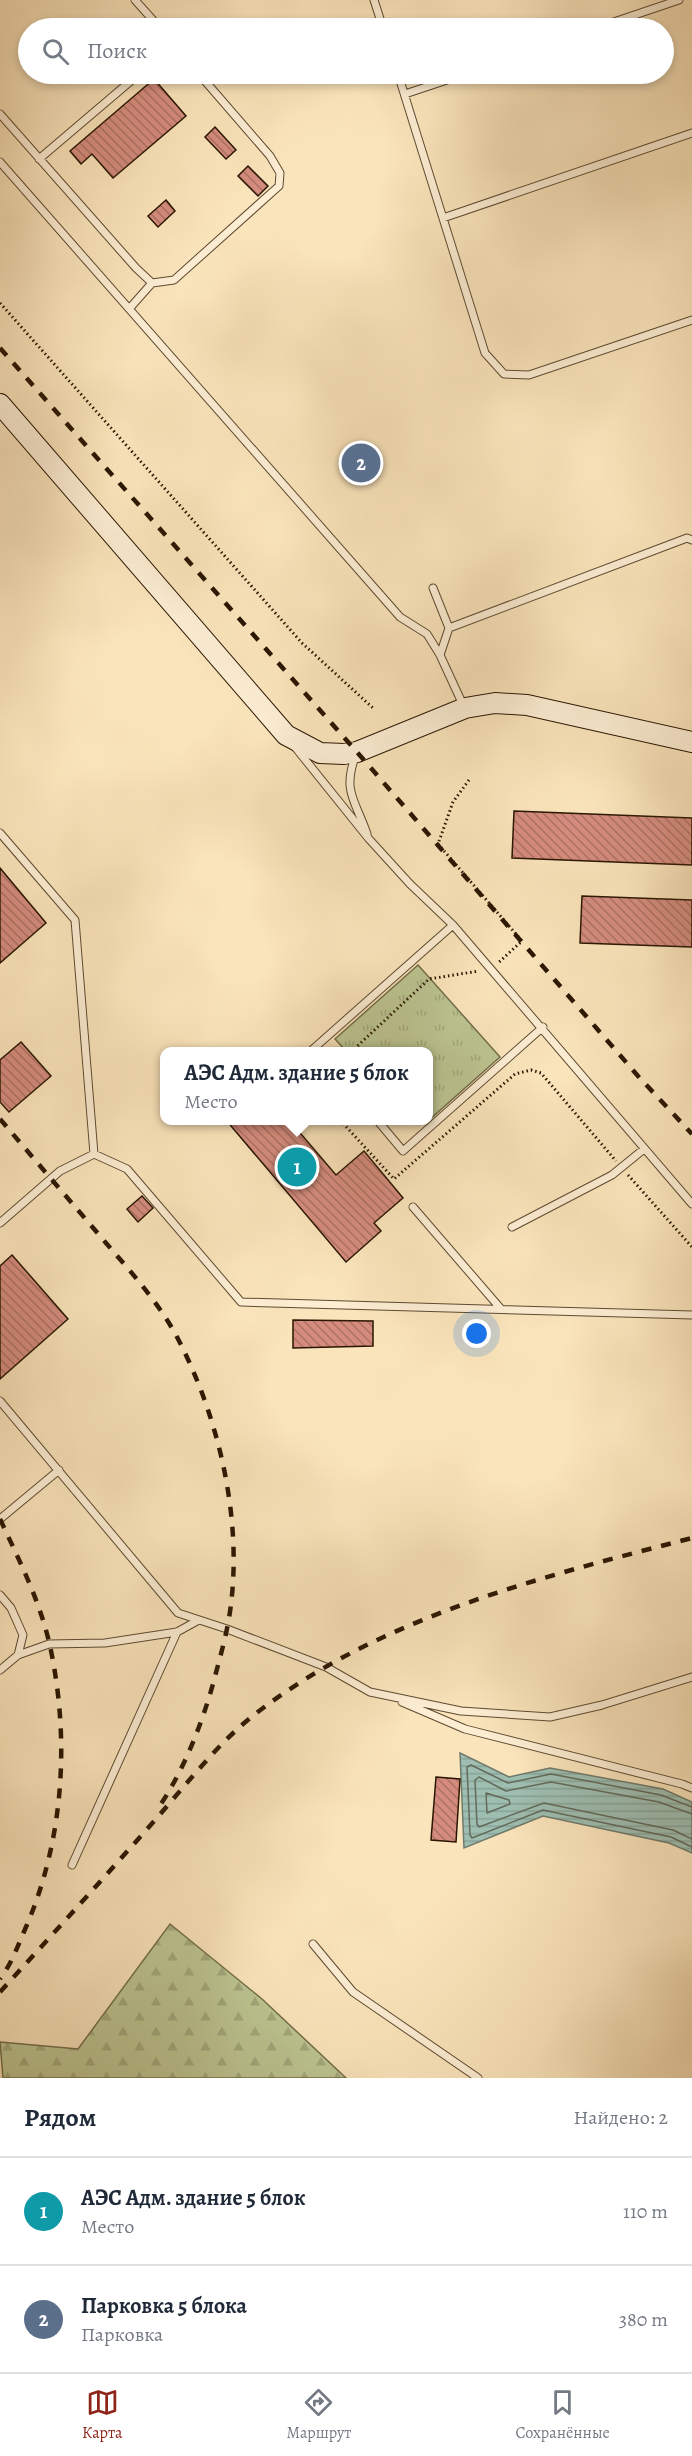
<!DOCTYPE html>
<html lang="ru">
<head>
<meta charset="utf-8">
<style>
	:root { --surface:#fff; --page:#f6f6f7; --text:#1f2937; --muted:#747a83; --line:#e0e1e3; --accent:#8f2418 }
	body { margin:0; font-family:Alegreya,serif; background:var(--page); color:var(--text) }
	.you { position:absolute; left:477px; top:1334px; width:21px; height:21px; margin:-15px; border:4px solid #fff; border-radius:50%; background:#1a73e8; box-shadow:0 0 0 9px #1a73e833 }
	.badge { display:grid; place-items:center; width:39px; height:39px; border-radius:50%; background:var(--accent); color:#fff; font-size:20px; font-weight:700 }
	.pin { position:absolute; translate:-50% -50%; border:3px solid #fff; box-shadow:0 2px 6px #0006 }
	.popup { position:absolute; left:160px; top:1047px; width:273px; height:78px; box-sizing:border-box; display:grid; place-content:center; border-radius:12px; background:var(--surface); filter:drop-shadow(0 2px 4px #0005); font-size:20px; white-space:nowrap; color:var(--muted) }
	.popup b { font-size:22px; color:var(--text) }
	.popup::after { content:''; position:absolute; left:50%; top:100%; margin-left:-12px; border:12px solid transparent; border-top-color:var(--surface) }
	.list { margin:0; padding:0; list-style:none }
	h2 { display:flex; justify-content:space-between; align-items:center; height:78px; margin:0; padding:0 24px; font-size:26px }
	h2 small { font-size:20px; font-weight:400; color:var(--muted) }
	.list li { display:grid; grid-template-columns:39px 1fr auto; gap:18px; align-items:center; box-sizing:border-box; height:108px; padding:0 24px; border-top:2px solid var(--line) }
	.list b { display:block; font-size:22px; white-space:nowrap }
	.list p { margin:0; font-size:20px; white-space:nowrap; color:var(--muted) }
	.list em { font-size:20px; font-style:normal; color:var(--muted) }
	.icon { flex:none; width:33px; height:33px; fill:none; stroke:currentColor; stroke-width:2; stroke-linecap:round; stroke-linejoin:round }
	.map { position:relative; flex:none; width:692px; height:2078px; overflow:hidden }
	.search { position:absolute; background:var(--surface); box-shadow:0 3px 9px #0003; left:18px; right:18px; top:18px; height:66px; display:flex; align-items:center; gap:15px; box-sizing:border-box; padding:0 21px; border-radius:33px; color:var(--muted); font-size:22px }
	.sheet { height:294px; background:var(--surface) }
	nav { display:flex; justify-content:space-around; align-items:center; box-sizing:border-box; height:84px; border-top:2px solid var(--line); background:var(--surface); font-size:16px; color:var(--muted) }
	nav a { display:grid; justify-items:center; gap:3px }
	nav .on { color:var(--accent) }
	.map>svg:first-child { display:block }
	.grass { fill:url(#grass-tufts); stroke:#736e4a; stroke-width:1.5 }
	.forest { fill:url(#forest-firs); stroke:#736e4a; stroke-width:1.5 }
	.water { fill:url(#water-rules); stroke:#707b6b; stroke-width:1.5 }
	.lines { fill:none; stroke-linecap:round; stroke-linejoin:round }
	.shore { stroke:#646a5a; stroke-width:1.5 }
	.building { fill:url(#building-back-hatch); stroke:#2a1602; stroke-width:1.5 }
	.service-casing { stroke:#5e4a30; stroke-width:9 }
	.secondary-casing { stroke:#2a1602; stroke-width:22 }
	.path { stroke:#2a1602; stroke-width:3; stroke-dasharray:1.5 3; stroke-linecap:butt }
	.service { stroke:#fcedd3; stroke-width:7 }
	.secondary { stroke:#fcedd3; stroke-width:20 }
	.rail { stroke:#2a1602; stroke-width:4.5; stroke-dasharray:10 10; stroke-linecap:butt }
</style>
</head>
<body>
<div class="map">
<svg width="692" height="2078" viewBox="0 0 692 2078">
	<defs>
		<pattern id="grass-tufts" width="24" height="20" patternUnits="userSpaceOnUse" patternTransform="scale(1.5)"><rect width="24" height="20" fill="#bcc592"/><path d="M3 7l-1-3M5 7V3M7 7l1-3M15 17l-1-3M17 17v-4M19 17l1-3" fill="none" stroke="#a2a87c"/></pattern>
		<pattern id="forest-firs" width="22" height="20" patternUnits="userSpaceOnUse" patternTransform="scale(1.5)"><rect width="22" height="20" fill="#bcc592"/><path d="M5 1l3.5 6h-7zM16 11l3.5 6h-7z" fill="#a2a87c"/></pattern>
		<pattern id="water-rules" width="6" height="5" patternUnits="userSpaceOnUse" patternTransform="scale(1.5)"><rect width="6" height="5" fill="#9ebeb1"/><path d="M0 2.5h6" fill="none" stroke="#88a397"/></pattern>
		<pattern id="building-back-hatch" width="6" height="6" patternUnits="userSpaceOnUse" patternTransform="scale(1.5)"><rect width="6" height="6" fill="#d58c7e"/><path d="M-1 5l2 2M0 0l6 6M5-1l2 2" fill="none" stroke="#ad7165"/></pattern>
	</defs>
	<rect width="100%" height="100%" fill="#fae4bb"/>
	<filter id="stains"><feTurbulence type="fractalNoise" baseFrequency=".00333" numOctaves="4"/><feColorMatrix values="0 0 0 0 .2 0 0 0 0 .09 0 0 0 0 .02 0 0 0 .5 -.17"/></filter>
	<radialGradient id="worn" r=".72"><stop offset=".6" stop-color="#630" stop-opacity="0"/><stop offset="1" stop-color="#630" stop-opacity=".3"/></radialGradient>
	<path class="grass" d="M418,965L500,1057L429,1120V1052L346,1051L335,1039Z"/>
	<path class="forest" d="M170,1924L262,1999L346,2078H3L0,2042L78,2049Z"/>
	<path class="water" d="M460,1753L509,1777L550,1768L663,1789L692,1802V1853L669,1843L543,1816L464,1848Z"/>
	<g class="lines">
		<path class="shore" d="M486,1793L509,1800L510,1804L487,1813Z
			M692,1807L661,1795L551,1774L508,1783L471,1765L467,1767L470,1835L472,1838L543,1810L671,1837L692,1847
			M692,1814L659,1802L551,1782L506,1791L479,1777L475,1780L477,1824L479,1827L544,1803L673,1830L692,1839"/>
	</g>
	<path class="building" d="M154,79L186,116L113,178L92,154L81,164L70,151Z
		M215,127L236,150L226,159L205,137Z
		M248,166L268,186L258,196L238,176Z
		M166,200L175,211L158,227L148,216Z
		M514,811L692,818V865L512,858Z
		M0,868L46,923L0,963Z
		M582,896L692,900V947L580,943Z
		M21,1042L51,1076L9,1112L0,1102V1060Z
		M226,1120H289L336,1175L364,1151L403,1198L374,1223L381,1231L346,1262Z
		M142,1196L153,1208L138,1222L127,1209Z
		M12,1255L68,1319L0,1379V1266Z
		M293,1320L373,1321V1346L293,1348Z
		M436,1777L460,1779L456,1842L431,1840Z"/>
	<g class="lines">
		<defs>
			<path id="service" d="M135,0L160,28
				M374,0L383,28
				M596,28L679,0
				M398,74L485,353L504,374L529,375L692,320
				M405,94L465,74
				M0,114L136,268L152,283
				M39,159L139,74
				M0,162L400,617L427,634L440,655L464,707
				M443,218L692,133
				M129,309L152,283L174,280L279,186L280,173L270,156L199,74
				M433,588L449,628L440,655
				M449,628L687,538L692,540
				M295,747L369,839L410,884L453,925L692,1204
				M356,754C342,792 355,799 367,834
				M0,833L75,920L94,1154
				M316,1052L313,1049L453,925
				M377,1120L403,1151L543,1027
				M413,1207L501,1309
				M0,1223L60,1171L94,1154L127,1169L241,1302L692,1315
				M512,1227L612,1175L644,1149
				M0,1401L178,1613L227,1629L326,1667L370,1692L461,1711L550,1717L602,1705L692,1677
				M0,1519L59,1470
				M0,1595L11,1608L23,1635L18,1655
				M0,1670L18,1655L49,1644L105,1643L177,1632L197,1621
				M402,1702L465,1729L682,1784L692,1788
				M72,1865L177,1632
				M313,1944L353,1992L478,2078"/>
			<path id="secondary" d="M0,404L286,735L320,753L344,754L357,752L465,708L495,703L527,705L692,742"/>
		</defs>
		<use href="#service" class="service-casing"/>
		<use href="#secondary" class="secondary-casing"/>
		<path class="path" d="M0,303L302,643L373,708
			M469,780L453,802L438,844L522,941L498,963
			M351,1052L429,979L479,971
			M340,1120L394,1179L515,1074L531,1070L541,1073L616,1161
			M628,1175L692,1247"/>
		<use href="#service" class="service"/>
		<use href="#secondary" class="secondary"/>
		<path class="rail" d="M0,348L357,752L638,1076L692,1134
			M0,1119C35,1160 71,1202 106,1243C131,1272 159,1303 177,1337C218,1415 242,1516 231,1604C228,1631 220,1657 213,1684C201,1726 185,1767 161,1804
			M0,1519C19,1560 40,1601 50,1646C70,1739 64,1839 26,1927C18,1945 12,1963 0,1979
			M0,1992C52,1935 104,1878 155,1820C186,1785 217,1744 254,1715C379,1617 541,1577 692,1538"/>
	</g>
	<rect width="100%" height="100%" filter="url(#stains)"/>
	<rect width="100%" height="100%" fill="url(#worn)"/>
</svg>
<div class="you"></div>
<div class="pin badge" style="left:297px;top:1167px;background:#0f9aa8">1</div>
<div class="popup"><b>АЭС Адм. здание 5 блок</b>Место</div>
<div class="pin badge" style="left:361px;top:463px;background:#5c6f8a">2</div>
<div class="search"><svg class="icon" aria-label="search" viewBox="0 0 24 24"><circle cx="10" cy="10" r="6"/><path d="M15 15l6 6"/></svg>Поиск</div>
</div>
<section class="sheet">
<h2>Рядом<small>Найдено: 2</small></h2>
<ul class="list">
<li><span class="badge" style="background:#0f9aa8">1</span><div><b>АЭС Адм. здание 5 блок</b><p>Место</p></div><em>110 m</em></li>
<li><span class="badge" style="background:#5c6f8a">2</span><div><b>Парковка 5 блока</b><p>Парковка</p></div><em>380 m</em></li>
</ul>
</section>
<nav>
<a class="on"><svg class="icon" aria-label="map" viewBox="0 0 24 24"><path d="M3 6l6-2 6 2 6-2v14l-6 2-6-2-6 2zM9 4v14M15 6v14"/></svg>Карта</a>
<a><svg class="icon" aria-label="directions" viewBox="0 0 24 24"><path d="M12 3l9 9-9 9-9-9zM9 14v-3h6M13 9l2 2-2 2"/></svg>Маршрут</a>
<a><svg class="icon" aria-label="saved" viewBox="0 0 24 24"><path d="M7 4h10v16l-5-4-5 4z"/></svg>Сохранённые</a>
</nav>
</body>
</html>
